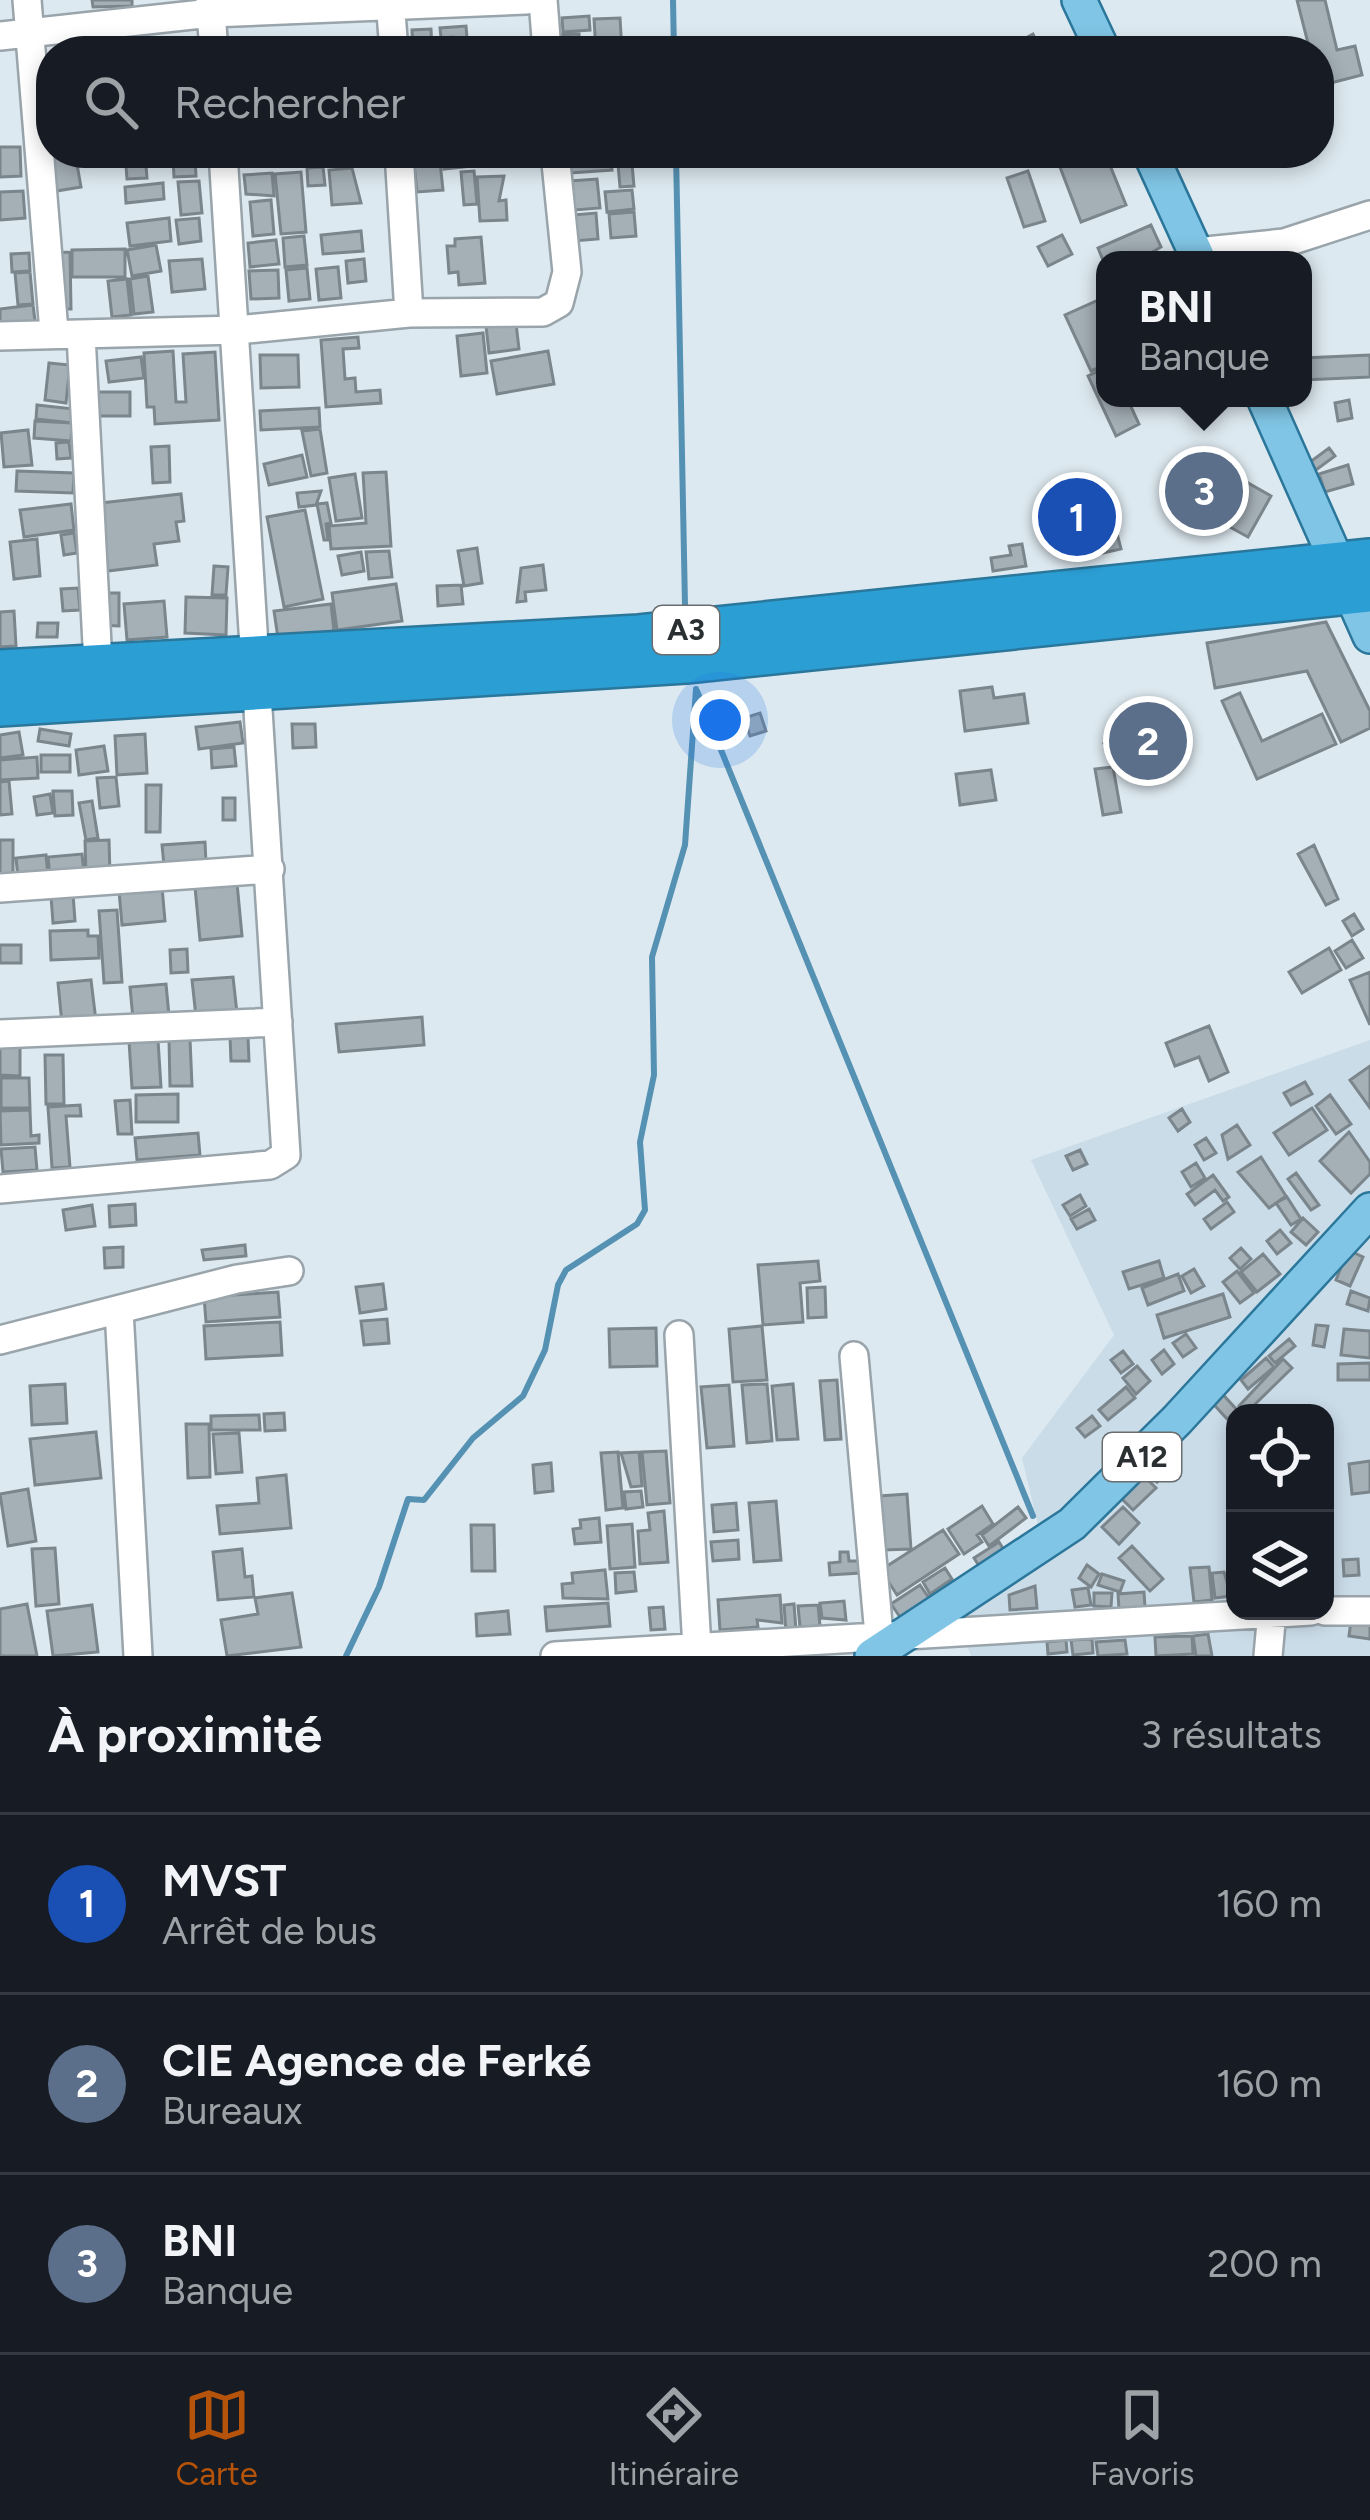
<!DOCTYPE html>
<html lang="fr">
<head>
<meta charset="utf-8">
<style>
	:root { --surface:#171b24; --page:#242831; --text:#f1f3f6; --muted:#9ea1a6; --line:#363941; --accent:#b45309 }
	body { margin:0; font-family:Figtree,sans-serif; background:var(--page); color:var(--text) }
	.controls { position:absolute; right:36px; bottom:36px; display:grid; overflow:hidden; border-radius:24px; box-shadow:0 6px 18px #0003 }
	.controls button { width:108px; height:108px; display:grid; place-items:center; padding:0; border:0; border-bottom:3px solid var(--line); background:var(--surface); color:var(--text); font:60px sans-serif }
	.you { position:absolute; left:720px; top:720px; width:42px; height:42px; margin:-30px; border:9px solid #fff; border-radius:50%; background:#1a73e8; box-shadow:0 0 0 18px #1a73e833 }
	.badge { display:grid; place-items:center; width:78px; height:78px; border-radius:50%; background:var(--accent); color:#fff; font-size:39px; font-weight:700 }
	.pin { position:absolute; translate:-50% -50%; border:6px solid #fff; box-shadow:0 3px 12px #0006 }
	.popup { position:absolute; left:1096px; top:251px; width:216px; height:156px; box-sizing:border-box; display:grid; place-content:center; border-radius:24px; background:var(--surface); filter:drop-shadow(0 3px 9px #0005); font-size:39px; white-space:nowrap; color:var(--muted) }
	.popup b { font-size:45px; color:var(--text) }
	.popup::after { content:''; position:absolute; left:50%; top:100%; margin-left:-24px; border:24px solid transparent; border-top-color:var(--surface) }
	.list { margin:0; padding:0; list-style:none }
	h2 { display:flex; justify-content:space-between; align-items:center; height:156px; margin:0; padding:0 48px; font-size:51px }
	h2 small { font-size:39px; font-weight:400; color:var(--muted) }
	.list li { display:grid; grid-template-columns:78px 1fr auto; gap:36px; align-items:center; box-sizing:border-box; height:180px; padding:0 48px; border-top:3px solid var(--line) }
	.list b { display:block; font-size:45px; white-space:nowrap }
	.list p { margin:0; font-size:39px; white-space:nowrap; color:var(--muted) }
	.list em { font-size:39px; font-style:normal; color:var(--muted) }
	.icon { flex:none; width:66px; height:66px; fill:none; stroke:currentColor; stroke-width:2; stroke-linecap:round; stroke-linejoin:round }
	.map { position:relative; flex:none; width:1370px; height:1656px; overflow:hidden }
	.search { position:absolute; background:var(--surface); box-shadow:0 6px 18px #0003; left:36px; right:36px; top:36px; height:132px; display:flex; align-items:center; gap:30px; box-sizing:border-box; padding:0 42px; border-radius:48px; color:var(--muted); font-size:45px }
	.sheet { height:696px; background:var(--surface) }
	nav { display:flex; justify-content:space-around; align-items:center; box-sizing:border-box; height:168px; border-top:3px solid var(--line); background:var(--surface); font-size:33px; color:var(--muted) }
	nav a { display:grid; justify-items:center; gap:6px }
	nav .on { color:var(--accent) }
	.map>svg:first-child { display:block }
	.built { fill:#cadce8; fill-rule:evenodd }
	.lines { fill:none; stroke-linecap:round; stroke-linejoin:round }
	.stream { stroke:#5591b3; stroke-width:6 }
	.building { fill:#a4afb6; stroke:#7b858c; stroke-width:3 }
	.minor-casing { stroke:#99a4ab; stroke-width:32 }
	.major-casing { stroke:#2b779b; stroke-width:38 }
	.highway-casing { stroke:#2b779b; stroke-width:44 }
	.minor { stroke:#fff; stroke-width:27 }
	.major { stroke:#80c5e5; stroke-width:33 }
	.highway { stroke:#2b9ed4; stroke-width:39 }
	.labels { text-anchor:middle; stroke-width:9; stroke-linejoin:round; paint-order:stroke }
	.shield { fill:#fff; stroke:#6a6d6f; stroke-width:3 }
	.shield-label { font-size:30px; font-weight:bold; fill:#2a2f31 }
</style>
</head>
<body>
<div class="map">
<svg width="1370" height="1656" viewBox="0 0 1370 1656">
	<rect width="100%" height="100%" fill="#dde9f0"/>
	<path class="built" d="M1370,1040V1656H971L956,1615L1042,1542L1022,1458L1114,1335L1031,1160ZM1235,1413H1325V1611H1235Z"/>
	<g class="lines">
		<path class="stream" d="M673,0L674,51
			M676,153L685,605
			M697,691L1033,1516
			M346,1656L379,1587L408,1499L424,1500L473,1438L523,1396L545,1350L558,1285L566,1270L637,1224L645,1210L640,1142L654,1075L652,957L685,845L696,689"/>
	</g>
	<path class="building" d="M92,0H132V6L93,7Z
		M1297,0H1325L1337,50L1355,46L1362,75L1319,86V51H1310Z
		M589,16L590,30L563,32L562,18Z
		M620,18L622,51H596L594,19Z
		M466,26L468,51H454L453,37L441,38L440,28Z
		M431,29L432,51H413L412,30Z
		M579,34L580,51H556L555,35Z
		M1033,34L1038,45L1047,41L1052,51H1002Z
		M0,147H20L21,176L0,177Z
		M50,151L75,153L81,187L57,191Z
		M125,153H145L147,178L127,179Z
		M569,153H610L612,170L571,173Z
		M617,153H631L634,186L620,187Z
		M1096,153H1105L1126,205L1081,222L1060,167Z
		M472,155L473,166L444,169L443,157Z
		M195,158L196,176L174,177L173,159Z
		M440,162L443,190L417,192L414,164Z
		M323,167L325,185L308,186L307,168Z
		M352,168L361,203L332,205L329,170Z
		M474,171L477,204L464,205L461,172Z
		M1028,171L1045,221L1024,227L1007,178Z
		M301,172L306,232L281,234L275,174Z
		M272,173L274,196L246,194L244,175Z
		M504,176L499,201L506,200L507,220L480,221L477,177Z
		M597,179L600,208L575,210L567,181Z
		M199,181L202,213L181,215L178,182Z
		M163,183L164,199L126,203L125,187Z
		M632,190L634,209L607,212L605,192Z
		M23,191L25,218L0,220V192Z
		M271,200L274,234L253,236L250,202Z
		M634,212L636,236L611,238L609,214Z
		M596,213L598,239L574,241L572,215Z
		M169,218L171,241L130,246L127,223Z
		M199,218L201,241L179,244L176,220Z
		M1151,225L1161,247L1139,260H1105V265L1098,248Z
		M361,231L363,251L323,254L321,235Z
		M1062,235L1072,254L1048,266L1038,247Z
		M304,236L307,265L285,267L283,238Z
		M481,237L485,283L459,285L458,272L449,273L447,246H455V239Z
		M276,240L279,264L250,267L248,243Z
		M156,245L161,271L132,276L127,250Z
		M125,249V277H72V250Z
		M70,252L71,309H52L50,253Z
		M29,253L30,271L12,272L11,254Z
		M202,259L205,289L172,292L169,261Z
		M364,259L366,281L348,283L346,261Z
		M338,267L341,298L319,300L316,269Z
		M307,268L310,299L289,301L286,270Z
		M278,270L279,298L251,299L249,271Z
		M30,272L33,304L18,305L15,273Z
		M148,276L153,312L134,314L130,279Z
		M127,279L131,315L112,317L108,281Z
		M1105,297V365L1091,371L1065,315Z
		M33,305L35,321L0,325V309Z
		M516,323L519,349L489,353L486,326Z
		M483,333L487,373L461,376L457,336Z
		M358,337L359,348L343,349L345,379L355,378L356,392L380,390L381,403L326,407L321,340Z
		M173,351L176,402H186L183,354L215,352L219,420L155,424L154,407H147L144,353Z
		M548,351L554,384L497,394L491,361Z
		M260,355H298L299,387L261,388Z
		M1370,355V377L1304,380L1303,358Z
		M141,357L144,378L109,382L106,361Z
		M49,363L70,365L66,403L45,400Z
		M1105,368V398H1127L1139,424L1116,436L1088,376Z
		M94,392H130V416H93Z
		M1349,400L1352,418L1338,421L1335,403Z
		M37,405L74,409L73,423L36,419Z
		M319,408L320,427L261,430L260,411Z
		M35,421L72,423L71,441L34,438Z
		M320,429L327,473L311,476L302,431Z
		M28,430L32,465L4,467L1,433Z
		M69,442L71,458L57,459L56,443Z
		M169,446L170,482L153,483L151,447Z
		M1329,448L1335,456L1316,470L1310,462Z
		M302,455L307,477L269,485L264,464Z
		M1204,458L1271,496L1248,537L1181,500Z
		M1348,465L1353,484L1325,492L1319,474Z
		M17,471L74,473L73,493L16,491Z
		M386,472L391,546L331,549L329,526L366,523L363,473Z
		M355,474L362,518L336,521L329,478Z
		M321,491L316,505L299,507L297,493Z
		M1106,491L1121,549L1077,559L1063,501Z
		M181,494L184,521L176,522L179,541L154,544L157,565L108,571L100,503Z
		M327,503L331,523L326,524L328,540H324L317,504Z
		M71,504L74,530L24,537L20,510Z
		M305,510L323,599L284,607L267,517Z
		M74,533L77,553L64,555L61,535Z
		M37,539L40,576L14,579L10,542Z
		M1022,544L1026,566L993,571L991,558L1011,555L1009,546Z
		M477,548L482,583L464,586L458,551Z
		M389,551L392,577L369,579L366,552Z
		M361,552L364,571L342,575L338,556Z
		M543,565L546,590L525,592L526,601L517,602L521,568Z
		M214,566L228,567L226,595H212Z
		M396,584L402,621L337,630L332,593Z
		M461,585L463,604L438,606L437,586Z
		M78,588L80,610L63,611L61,589Z
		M96,593H119V626L96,625Z
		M186,597L227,598L226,635L185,633Z
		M164,601L167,637L127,640L124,604Z
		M331,604L334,631L278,638L274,611Z
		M14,611L16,646L0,647V612Z
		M1326,622L1370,711V728L1341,742L1307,671L1215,688L1207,643Z
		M38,623H58L57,637H37Z
		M992,687L994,698L1024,694L1028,723L965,731L960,691Z
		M1240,693L1262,741L1322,714L1336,744L1257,779L1222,701Z
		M1152,709L1167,716L1147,771L1104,743L1120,710L1146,722Z
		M760,713L766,731L750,736L744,718Z
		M240,722L243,743L199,749L196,727Z
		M292,724H315L316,747L293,748Z
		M40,729L71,734L69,746L38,741Z
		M19,732L23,755L0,758V735Z
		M145,734L147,773L117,775L115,736Z
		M104,746L108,771L79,775L76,750Z
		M234,747L236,766L212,768L211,749Z
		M41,755H70V772H41Z
		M37,757L38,778L0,780V760Z
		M1113,767L1121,812L1103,815L1095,769Z
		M991,770L996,800L960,805L956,774Z
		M116,777L119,806L100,808L97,778Z
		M9,781L12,814L0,815V782Z
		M146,785H161L160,832H146Z
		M53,791H72L73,815L55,816Z
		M50,794L53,813L37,815L34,797Z
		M223,798H235V820H223Z
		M92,801L98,838L86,840L79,803Z
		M0,840H13V876H0Z
		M109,840L110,874L86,875L85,841Z
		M205,842L206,863L164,866L162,845Z
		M1314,845L1338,899L1326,905L1298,854Z
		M82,854L84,873L50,877L48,857Z
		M46,855L48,876L18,878L16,858Z
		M237,883L242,936L200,940L195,887Z
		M162,887L165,921L122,925L119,891Z
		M73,894L75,921L53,923L51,896Z
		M117,910L122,982L104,983L99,911Z
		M1354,914L1363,929L1352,936L1343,921Z
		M88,930V936H98L99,958L51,960L50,931Z
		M1352,940L1363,958L1346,968L1335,951Z
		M0,945H21V963H0Z
		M1329,948L1341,970L1302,993L1289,972Z
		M187,949L188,972L171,973L170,950Z
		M1370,972V1025L1350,980Z
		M233,977L237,1013L196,1017L192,980Z
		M91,980L96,1021L62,1024L58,983Z
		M166,984L169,1016L133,1019L130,987Z
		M422,1017L424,1045L339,1052L336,1024Z
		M1209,1026L1228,1072L1209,1081L1199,1057L1175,1066L1166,1043Z
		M230,1036H248L249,1061H231Z
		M190,1039L192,1086H170L169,1040Z
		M158,1040L161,1087L132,1088L129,1041Z
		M0,1045L20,1046V1076L0,1075Z
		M45,1055H63L64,1104H46Z
		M1370,1066V1108L1350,1080Z
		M1,1078H29L30,1108H1Z
		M1305,1082L1312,1094L1291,1105L1284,1093Z
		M178,1094V1122H136V1095Z
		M1330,1095L1351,1124L1336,1134L1316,1106Z
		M130,1100L132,1134H118L115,1101Z
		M80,1105L81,1116H66L70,1167L52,1168L48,1107Z
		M1312,1108L1327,1130L1289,1155L1274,1133Z
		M1182,1109L1190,1122L1178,1131L1169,1118Z
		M30,1110L31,1136L39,1135V1143L1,1145L0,1111Z
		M1237,1125L1250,1145L1228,1159L1222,1135Z
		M1349,1132L1370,1162V1174L1351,1193L1320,1161Z
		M198,1133L200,1155L137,1160L135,1138Z
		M1206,1138L1216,1153L1204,1160L1195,1145Z
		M35,1147L37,1170L3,1172L1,1149Z
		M1080,1150L1087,1164L1073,1170L1066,1156Z
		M1261,1157L1286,1196L1269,1208L1238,1172Z
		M1196,1163L1205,1178L1191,1187L1182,1172Z
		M1296,1173L1319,1205L1311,1210L1288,1179Z
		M1213,1175L1229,1197L1223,1201L1215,1190L1195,1205L1187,1194Z
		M1080,1195L1086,1206L1070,1216L1063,1205Z
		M1287,1197L1301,1219L1291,1225L1276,1203Z
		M1227,1202L1234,1212L1211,1229L1204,1219Z
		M135,1204L136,1225L110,1227L109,1206Z
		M92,1205L95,1226L66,1230L63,1210Z
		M1089,1209L1095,1220L1077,1229L1071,1219Z
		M1303,1218L1318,1232L1306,1245L1291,1232Z
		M1280,1230L1291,1243L1277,1254L1267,1241Z
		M245,1245L246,1256L204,1260L202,1250Z
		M123,1247V1267L105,1268L104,1248Z
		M1241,1248L1251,1259L1240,1269L1230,1258Z
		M1348,1250L1363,1257L1350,1286L1336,1280Z
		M1263,1254L1280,1274L1257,1292L1241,1272Z
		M818,1261L820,1281L800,1283L803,1322L763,1325L758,1265Z
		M1159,1261L1164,1278L1129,1289L1123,1272Z
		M1194,1269L1204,1286L1191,1293L1182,1276Z
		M1237,1271L1254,1293L1240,1303L1223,1282Z
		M1178,1274L1184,1291L1148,1305L1142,1288Z
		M383,1284L386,1309L360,1313L356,1287Z
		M825,1287L826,1317L808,1318L807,1288Z
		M1351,1291L1370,1298L1368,1311L1347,1304Z
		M278,1292L280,1317L206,1322L204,1297Z
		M1223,1294L1230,1317L1164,1338L1157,1315Z
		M387,1319L389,1343L364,1345L361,1321Z
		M280,1322L282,1355L206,1359L204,1326Z
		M1316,1325L1328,1326L1324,1347L1313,1345Z
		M762,1326L767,1380L733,1382L729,1329Z
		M656,1328L657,1366L610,1367L609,1329Z
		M1344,1329L1370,1331V1358L1341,1355Z
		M1186,1334L1196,1348L1183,1357L1173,1343Z
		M1289,1339L1295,1346L1275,1363L1269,1356Z
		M1164,1350L1174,1364L1162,1374L1152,1360Z
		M1123,1351L1133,1364L1121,1373L1111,1360Z
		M1266,1358L1274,1367L1248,1389L1241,1380Z
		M1283,1359L1292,1368L1246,1413L1239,1406Z
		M1370,1363V1380H1338V1364Z
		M1137,1366L1150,1381L1136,1394L1123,1378Z
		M837,1380L841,1439L825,1440L820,1381Z
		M65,1384L67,1423L32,1425L30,1386Z
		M767,1384L772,1441L747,1443L742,1385Z
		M793,1384L798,1439L777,1440L772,1386Z
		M729,1385L734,1446L707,1448L701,1387Z
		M1126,1387L1135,1398L1108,1420L1099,1410Z
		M1217,1388L1237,1410L1227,1419L1207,1397Z
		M284,1413L285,1430L265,1431L264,1414Z
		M259,1415L260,1430H211V1416Z
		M1092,1416L1100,1426L1085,1437L1077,1428Z
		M186,1424H209L210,1477L188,1478Z
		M96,1432L101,1478L35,1485L30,1439Z
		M239,1433L242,1472L216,1474L213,1434Z
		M666,1451L670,1503L647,1505L642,1452Z
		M1161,1451L1174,1463L1157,1482L1144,1470Z
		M618,1452L623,1508L606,1510L601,1453Z
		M639,1452L642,1486L631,1487L621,1453Z
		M1370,1461V1492L1352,1494L1349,1464Z
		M551,1463L553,1491L535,1493L533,1465Z
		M1142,1474L1156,1488L1133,1510L1119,1496Z
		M286,1475L291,1528L220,1534L217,1506L259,1503L257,1478Z
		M28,1489L36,1541L8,1546L0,1494Z
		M641,1491L643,1507L626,1509L624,1492Z
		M907,1494L911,1549L884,1550L880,1496Z
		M776,1501L781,1560L754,1562L749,1503Z
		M736,1503L738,1530L714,1532L712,1505Z
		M982,1506L993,1524L977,1535L982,1542L964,1554L948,1529Z
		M1018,1507L1026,1518L989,1546L982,1535Z
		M1123,1507L1139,1523L1119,1544L1102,1527Z
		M664,1511L668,1562L640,1564L638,1531L650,1530L648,1513Z
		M599,1518L601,1542L575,1544L573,1529L581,1528L580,1520Z
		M632,1524L635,1567L610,1569L607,1526Z
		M471,1525H494L495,1571H472Z
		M943,1530L959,1554L897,1595L881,1570Z
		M738,1540L739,1559L713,1561L711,1542Z
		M999,1542L1004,1550L979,1566L974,1558Z
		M1132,1546L1163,1579L1150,1591L1119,1558Z
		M55,1548L59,1604L36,1606L32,1549Z
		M242,1549L245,1577L252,1576L254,1597L218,1600L213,1552Z
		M840,1552H848L849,1561H859L860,1573L830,1575L829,1563L840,1562Z
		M1358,1559L1359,1575L1344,1576L1343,1560Z
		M1087,1565L1099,1574L1091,1587L1079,1578Z
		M1209,1567L1212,1600L1194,1602L1190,1568Z
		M945,1568L952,1579L930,1594L923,1582Z
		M605,1570L608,1599L563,1598L562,1584L573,1583L572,1573Z
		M634,1572L636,1591L616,1593L615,1573Z
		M1224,1572L1231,1596L1215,1598L1212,1573Z
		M1102,1574L1124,1581L1120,1592L1098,1585Z
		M920,1585L929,1598L900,1617L891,1604Z
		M1035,1586L1037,1608L1010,1610L1009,1595Z
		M1088,1588L1091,1605L1075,1607L1072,1590Z
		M1144,1592L1145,1607L1119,1609L1118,1594Z
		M292,1593L301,1647L227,1656L221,1620L258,1614L255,1598Z
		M1094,1593H1112L1111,1607L1094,1606Z
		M780,1595L782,1623L757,1620L758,1627L720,1630L718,1600Z
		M844,1601L846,1620L822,1618L820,1603Z
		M608,1603L610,1626L547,1631L545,1607Z
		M27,1604L37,1656H0V1609Z
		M794,1604L796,1630L786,1631L784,1605Z
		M92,1605L98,1652L53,1656L47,1611Z
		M818,1605L820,1626L800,1627L798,1606Z
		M663,1607L665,1629L651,1630L649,1608Z
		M508,1611L510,1634L477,1636L476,1614Z
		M1351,1621L1370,1624V1639L1349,1636Z
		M1208,1634L1212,1656H1196L1193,1636Z
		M1192,1636L1193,1654L1156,1656L1155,1637Z
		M1092,1639L1093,1653L1073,1655L1071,1640Z
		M1066,1640L1067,1652L1048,1654L1047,1642Z
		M1125,1640L1127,1654L1098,1656L1096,1642Z"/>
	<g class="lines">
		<defs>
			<path id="minor" d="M27,0L54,332
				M210,0L214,51
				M390,0L394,51
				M543,0L547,51
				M0,36L211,13L526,0
				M399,153L409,313
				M1196,252L1284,243L1370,215
				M81,335L98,664
				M0,336L237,330L409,313L543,312L559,303L567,272L555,153
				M0,888L270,869
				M0,1034L278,1022
				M0,1189L270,1165L286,1155L223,153
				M119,1310L138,1656
				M679,1335L697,1648
				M0,1340L237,1279L289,1271
				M854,1356L879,1635
				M1325,1611H1370
				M555,1656L1311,1611
				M1268,1656L1272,1611"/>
			<path id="major" d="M1079,0L1103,51
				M1150,153L1199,260
				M1264,398L1370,636
				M872,1656L1072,1524L1177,1420L1370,1210"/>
			<path id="highway" d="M0,670L639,635L1370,559
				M0,706L686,663L1370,592"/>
		</defs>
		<use href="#minor" class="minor-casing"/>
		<use href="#major" class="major-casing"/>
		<use href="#highway" class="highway-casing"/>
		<use href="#minor" class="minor"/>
		<use href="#major" class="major"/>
		<use href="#highway" class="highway"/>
	</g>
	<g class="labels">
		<g class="shield">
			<rect x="653" y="606" width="66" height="48" rx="9"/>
			<rect x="1103" y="1433" width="78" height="48" rx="9"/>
		</g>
		<g class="shield-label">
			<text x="686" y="640">A3</text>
			<text x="1142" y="1467">A12</text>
		</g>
	</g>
</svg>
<div class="controls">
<button><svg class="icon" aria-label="locate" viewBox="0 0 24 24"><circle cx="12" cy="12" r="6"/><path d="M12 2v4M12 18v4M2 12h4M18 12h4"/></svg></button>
<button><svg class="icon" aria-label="layers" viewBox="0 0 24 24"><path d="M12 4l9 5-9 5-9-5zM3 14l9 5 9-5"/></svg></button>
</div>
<div class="you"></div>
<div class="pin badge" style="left:1077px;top:517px;background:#1a4fb4">1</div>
<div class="pin badge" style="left:1148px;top:741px;background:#5c6f8a">2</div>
<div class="pin badge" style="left:1204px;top:491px;background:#5c6f8a">3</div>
<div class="popup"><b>BNI</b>Banque</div>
<div class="search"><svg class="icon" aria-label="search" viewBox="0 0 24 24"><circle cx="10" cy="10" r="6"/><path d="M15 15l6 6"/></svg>Rechercher</div>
</div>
<section class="sheet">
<h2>À proximité<small>3 résultats</small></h2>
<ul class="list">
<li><span class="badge" style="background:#1a4fb4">1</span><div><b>MVST</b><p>Arrêt de bus</p></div><em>160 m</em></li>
<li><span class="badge" style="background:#5c6f8a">2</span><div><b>CIE Agence de Ferké</b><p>Bureaux</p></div><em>160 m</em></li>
<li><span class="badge" style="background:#5c6f8a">3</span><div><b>BNI</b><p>Banque</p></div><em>200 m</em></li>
</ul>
</section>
<nav>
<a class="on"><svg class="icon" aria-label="map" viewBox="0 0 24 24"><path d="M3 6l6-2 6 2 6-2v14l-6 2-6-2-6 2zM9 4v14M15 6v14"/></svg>Carte</a>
<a><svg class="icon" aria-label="directions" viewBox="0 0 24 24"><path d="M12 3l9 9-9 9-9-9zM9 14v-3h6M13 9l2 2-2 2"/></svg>Itinéraire</a>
<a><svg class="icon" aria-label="saved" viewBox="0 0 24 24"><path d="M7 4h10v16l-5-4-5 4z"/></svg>Favoris</a>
</nav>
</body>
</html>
